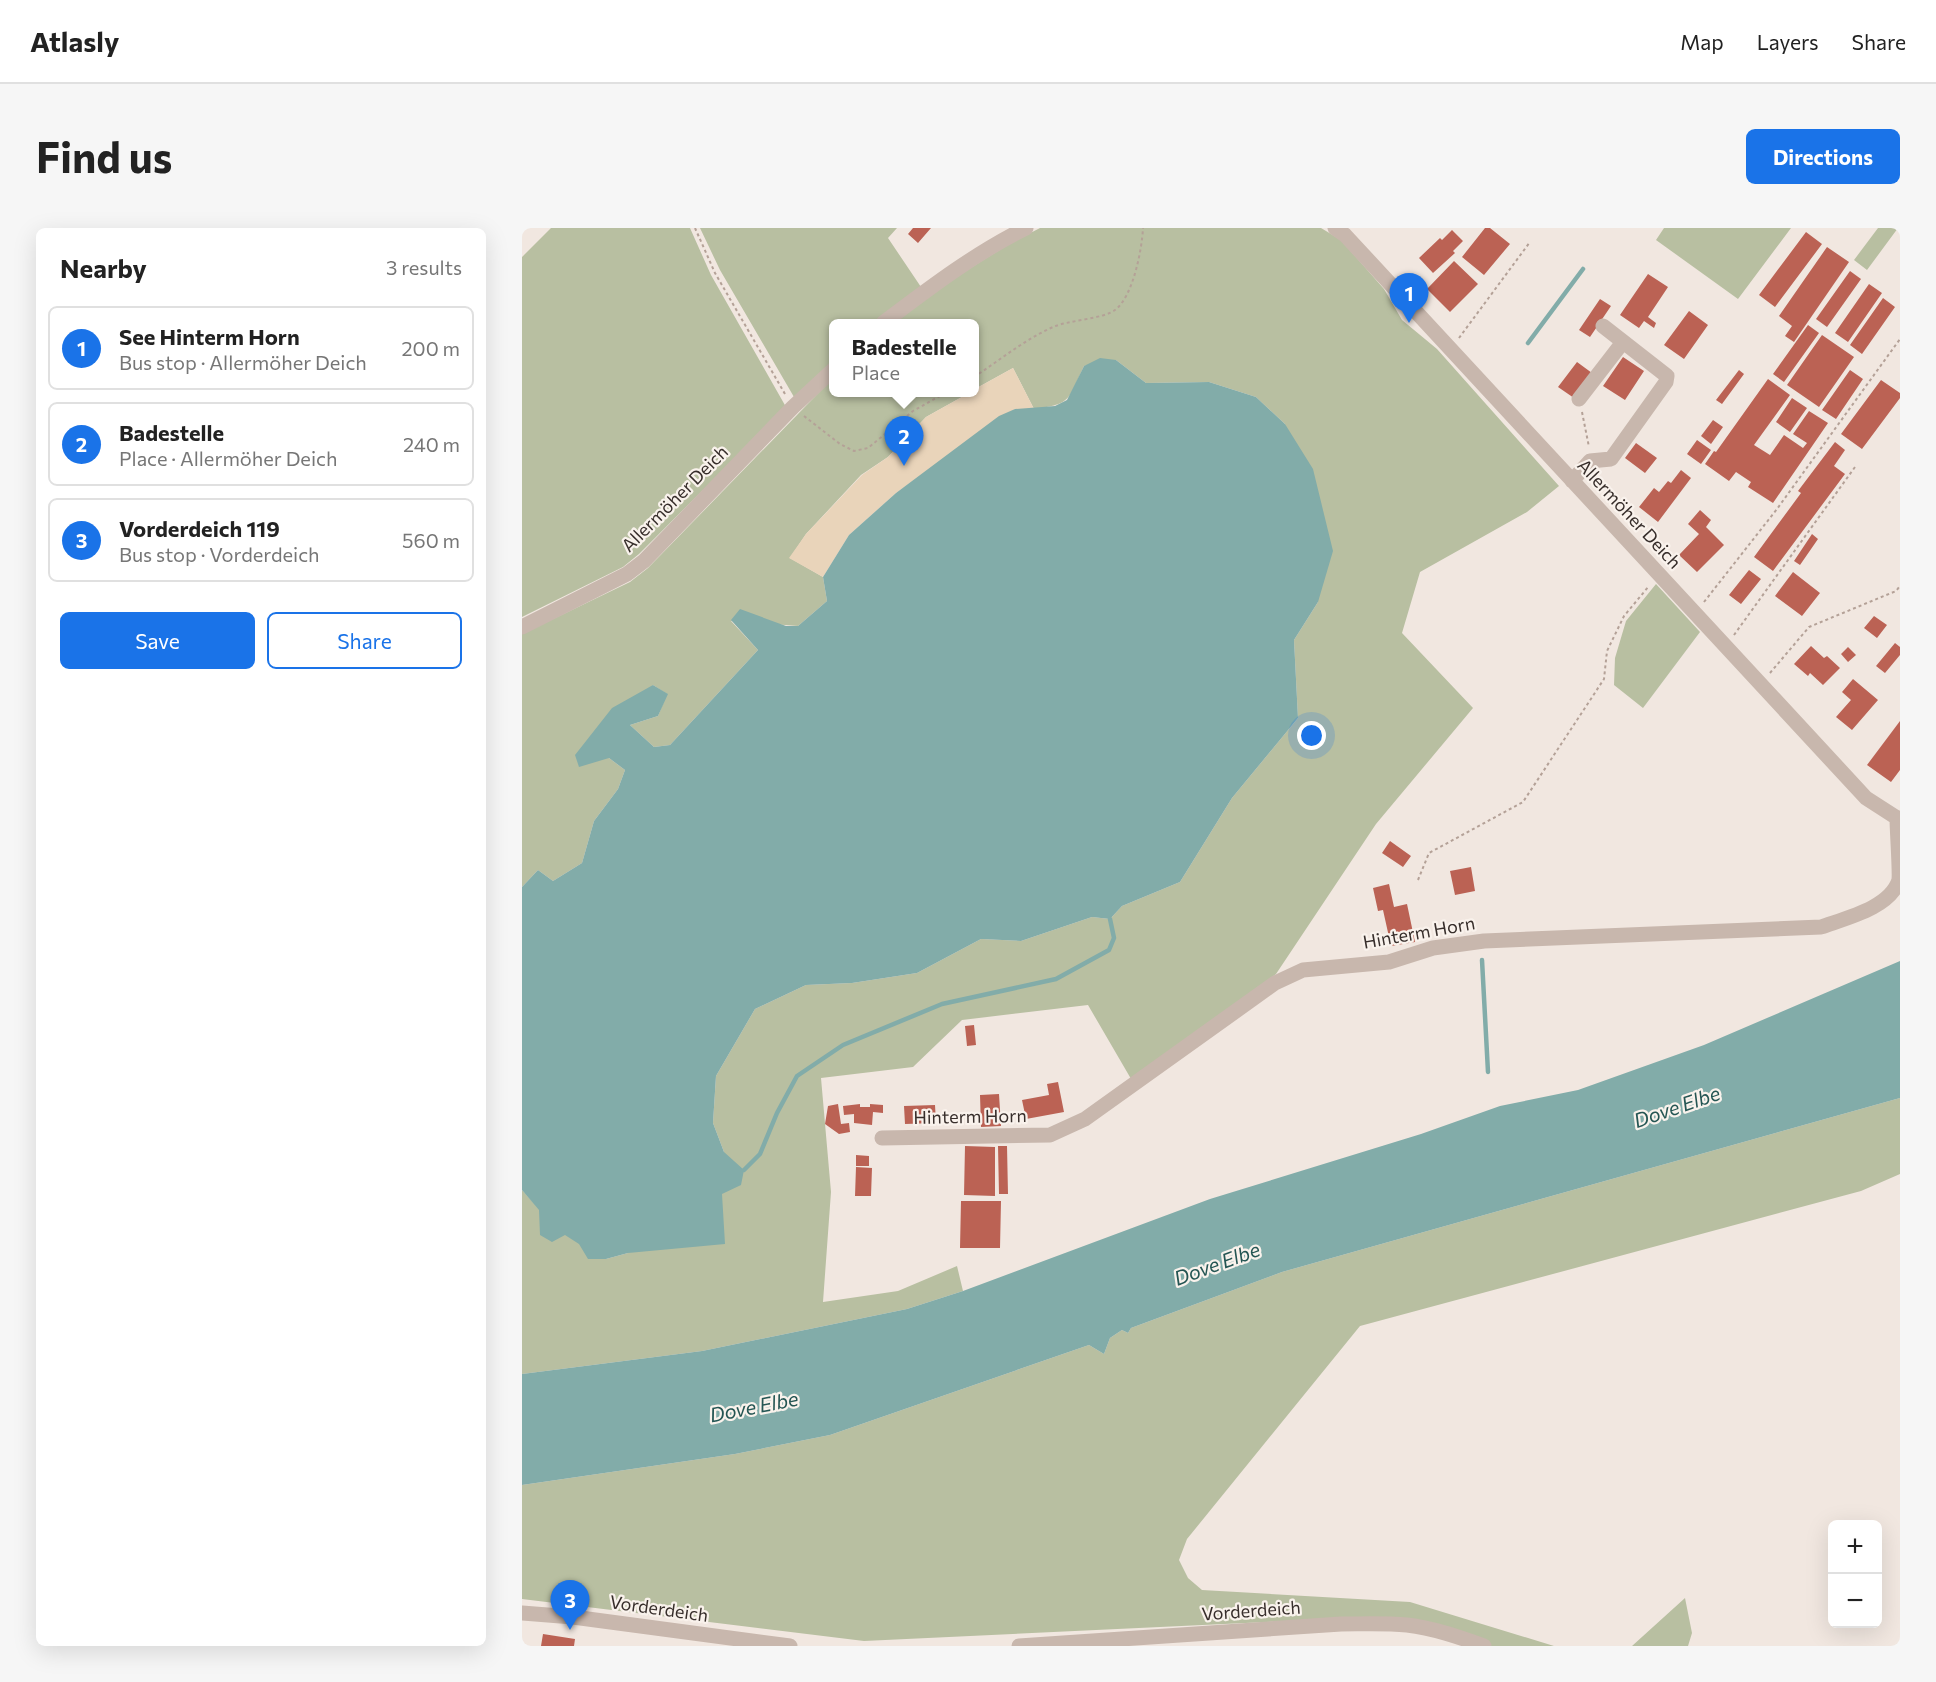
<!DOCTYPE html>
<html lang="en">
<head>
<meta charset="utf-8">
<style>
	:root { --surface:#fff; --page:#f6f6f6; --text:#222; --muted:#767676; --line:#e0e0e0; --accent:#1a73e8 }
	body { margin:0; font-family:Commissioner,sans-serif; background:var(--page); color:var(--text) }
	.controls { position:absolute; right:18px; bottom:18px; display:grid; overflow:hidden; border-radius:9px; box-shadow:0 6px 24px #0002 }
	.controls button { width:54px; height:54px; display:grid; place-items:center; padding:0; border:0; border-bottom:2px solid var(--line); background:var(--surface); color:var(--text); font:30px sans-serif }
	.you { position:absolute; left:790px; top:508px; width:21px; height:21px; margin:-15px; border:4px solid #fff; border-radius:50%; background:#1a73e8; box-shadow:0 0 0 9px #1a73e833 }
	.badge { display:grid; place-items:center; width:39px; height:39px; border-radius:50%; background:var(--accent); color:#fff; font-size:20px; font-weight:700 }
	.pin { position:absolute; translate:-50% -50px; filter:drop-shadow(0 2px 3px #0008) }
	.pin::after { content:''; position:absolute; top:32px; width:21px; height:18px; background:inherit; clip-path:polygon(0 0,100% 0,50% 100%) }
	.popup { position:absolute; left:307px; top:91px; width:150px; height:78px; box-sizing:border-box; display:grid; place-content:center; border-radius:9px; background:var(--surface); filter:drop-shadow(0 2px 4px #0005); font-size:20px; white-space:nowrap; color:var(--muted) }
	.popup b { font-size:22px; color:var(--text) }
	.popup::after { content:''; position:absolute; left:50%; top:100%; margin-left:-12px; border:12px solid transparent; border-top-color:var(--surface) }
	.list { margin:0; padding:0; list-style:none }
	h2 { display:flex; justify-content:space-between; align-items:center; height:78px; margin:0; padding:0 24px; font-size:26px }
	h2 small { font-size:20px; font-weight:400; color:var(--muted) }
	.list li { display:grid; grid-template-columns:39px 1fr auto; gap:18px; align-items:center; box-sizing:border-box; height:84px; margin:0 12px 12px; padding:0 12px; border:2px solid var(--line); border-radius:9px }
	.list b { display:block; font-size:22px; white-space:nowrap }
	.list p { margin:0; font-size:20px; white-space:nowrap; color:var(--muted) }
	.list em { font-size:20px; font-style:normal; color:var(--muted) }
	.actions { display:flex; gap:12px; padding:18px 24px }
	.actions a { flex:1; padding:14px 0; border:2px solid var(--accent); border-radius:9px; text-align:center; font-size:21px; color:var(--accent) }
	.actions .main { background:var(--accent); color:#fff }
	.map { position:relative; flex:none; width:1378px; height:1418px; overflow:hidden; border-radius:9px }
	header { display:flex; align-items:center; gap:36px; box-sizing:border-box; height:84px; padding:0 30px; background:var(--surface); border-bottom:2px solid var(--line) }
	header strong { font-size:28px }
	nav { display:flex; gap:33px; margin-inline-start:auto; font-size:21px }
	.intro { display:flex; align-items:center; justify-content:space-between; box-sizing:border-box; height:144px; padding:0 36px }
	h1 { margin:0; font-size:42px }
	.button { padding:15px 27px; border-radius:9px; background:var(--accent); color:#fff; font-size:21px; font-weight:700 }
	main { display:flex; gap:36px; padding:0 36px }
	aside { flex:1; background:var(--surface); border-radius:9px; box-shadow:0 6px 24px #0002 }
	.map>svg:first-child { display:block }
	.green { fill:#b8bfa1 }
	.sand { fill:#e9d4ba }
	.water { fill:#82aca9 }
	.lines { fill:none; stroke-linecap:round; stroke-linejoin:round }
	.stream { stroke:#82aca9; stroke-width:4.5 }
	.building { fill:#bb6254 }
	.path { stroke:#b4a197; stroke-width:2; stroke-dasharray:3 3; stroke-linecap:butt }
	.minor { stroke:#c8b7ad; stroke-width:15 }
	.labels { text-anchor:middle; stroke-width:4.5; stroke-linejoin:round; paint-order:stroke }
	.street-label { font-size:18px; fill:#372e2b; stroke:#f9f2ec }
	.water-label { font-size:20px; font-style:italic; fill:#245553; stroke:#f9f2ec }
</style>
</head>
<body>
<header>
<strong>Atlasly</strong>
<nav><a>Map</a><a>Layers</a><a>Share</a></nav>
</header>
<div class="intro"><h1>Find us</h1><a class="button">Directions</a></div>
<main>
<aside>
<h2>Nearby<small>3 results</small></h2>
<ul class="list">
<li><span class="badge">1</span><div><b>See Hinterm Horn</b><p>Bus stop · Allermöher Deich</p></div><em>200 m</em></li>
<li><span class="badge">2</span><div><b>Badestelle</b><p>Place · Allermöher Deich</p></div><em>240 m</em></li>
<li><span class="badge">3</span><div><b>Vorderdeich 119</b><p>Bus stop · Vorderdeich</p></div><em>560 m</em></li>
</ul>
<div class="actions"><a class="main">Save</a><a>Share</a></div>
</aside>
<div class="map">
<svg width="1378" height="1418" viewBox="0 0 1378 1418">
	<rect width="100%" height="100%" fill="#f1e7e0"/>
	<path class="green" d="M29,0H168L189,47L264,179L117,326L101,339L0,389V29Z
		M178,0H375L366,10L399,59L352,95H312L311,133L272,169L198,42Z
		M518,0H799L819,12L862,61L880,92L915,121L1037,258L1005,284L898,344L880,405L951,480L854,596L754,746L612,856L566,777L440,792L391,839L299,850L309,964L301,1074L376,1063L435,1038L441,1063L385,1081L180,1123L0,1146V962C28,994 47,1010 84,1031L106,1025L200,966L202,924L191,895L194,848L233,781L284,757L330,755L395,745L459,711L499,713L570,689L588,691L600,678L658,654L710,570L776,490L772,412L796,374L763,196L734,169L687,154L624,155L594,132L562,138C546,171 551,176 512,181L491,140L453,161L452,95H371C417,60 466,26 518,0Z
		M1142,0H1269L1216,71L1134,12Z
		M1356,0H1376L1345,42L1332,32Z
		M311,150L312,164L447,165L404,189L366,229L339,247L284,306L268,330L301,349L305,373L276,398L209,393L236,422L148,517L132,519L108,497L136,488L145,466L131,457L87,530L103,542L96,561L72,593L60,635L31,653L16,642L0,659V406L108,354L126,340Z
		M1134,356L1178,404L1121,480L1092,457L1093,430L1104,393Z
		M1378,870V946L1339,963L838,1098L665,1311L657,1332L666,1350L680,1362L888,1374L1032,1418H969L888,1392L828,1390L342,1413L0,1371V1257L213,1226L308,1207L567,1117L582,1126L588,1110L600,1102L606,1105L609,1100L760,1044Z
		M1163,1370L1170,1405L1166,1418H1110Z"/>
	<path class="sand" d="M491,140L512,181H493L374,265L327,307L301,349L267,330L284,306L340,247L366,229L404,189L447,165L452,164L453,161Z"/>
	<path class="water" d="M578,130L594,132L624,155L687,154L734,169L763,196L791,241L811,323L796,374L772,412L776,490L710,570L658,654L600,678L588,691L570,689L499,713L459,711L395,745L330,755L284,757L233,781L194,848L191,895L202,924L222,942L219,957L200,966L203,1016L106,1025L84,1031H66L57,1016L43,1007L30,1014L18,1007L17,982L0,962V659L16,642L31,653L60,635L72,593L96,561L103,542L87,530L57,539L53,527L90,480L131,457L146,466L136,488L108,497L132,519L148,517L236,422L209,392L218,381L264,398H276L305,373L301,349L327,307L374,265L477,188L493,181L533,178L545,172L562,138Z
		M1378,733V870L760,1044L609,1100L606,1105L600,1102L588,1110L582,1126L567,1117L308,1207L213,1226L0,1257V1146L180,1123L385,1081L441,1063L688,971L899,906L978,878L1056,862L1182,817Z"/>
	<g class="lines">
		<path class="stream" d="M1006,115L1061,41
			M960,732L966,844
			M222,942L238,926L255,885L275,848L321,817L420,776L534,751L587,722L592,710L588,691"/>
	</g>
	<path class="building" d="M391,0H409L396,15L386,6Z
		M963,0H968L988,16L962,47L940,29Z
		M930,2L941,13L931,23L933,25L911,45L897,30L918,10L920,12Z
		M1284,4L1300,16L1253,79L1237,67Z
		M1305,19L1327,34L1272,114L1263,108L1270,98L1257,88Z
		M932,33L956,56L928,84L905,61Z
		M1328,43L1339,51L1305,99L1294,91Z
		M1126,46L1146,59L1126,89L1134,95L1132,100L1122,93L1117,100L1098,87Z
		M1347,56L1360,65L1326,114L1313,105Z
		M1361,70L1373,79L1340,126L1328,117Z
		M1078,71L1089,78L1068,109L1057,102Z
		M1167,83L1186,97L1162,131L1142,117Z
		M1286,97L1297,105L1262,154L1251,146Z
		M1300,107L1332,129L1297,179L1265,157Z
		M1101,129L1122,143L1103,172L1081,158Z
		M1055,134L1070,145L1052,170L1036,159Z
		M1217,142L1222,146L1200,176L1194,172Z
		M1328,142L1341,151L1314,191L1300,182Z
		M1246,151L1268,167L1232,217L1248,227L1262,207L1281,220L1285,215L1271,206L1287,183L1306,195L1251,275L1226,259L1229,254L1214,244L1207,253L1183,236L1192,223L1194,224Z
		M1359,152L1378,165V170L1340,221L1319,206Z
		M1270,170L1285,180L1268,204L1254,194Z
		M1191,192L1201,199L1189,216L1179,208Z
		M1175,212L1189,222L1179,236L1165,226Z
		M1313,214L1323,222L1312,238L1323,246L1251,343L1232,329L1279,265L1276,263Z
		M1114,215L1135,230L1123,245L1103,230Z
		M1159,242L1169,250L1136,294L1117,279L1132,260L1137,264L1146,253L1149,255Z
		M1178,282L1189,292L1184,299L1202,317L1175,344L1157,327L1177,306L1166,296Z
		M1290,306L1296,311L1278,337L1272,333Z
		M1227,342L1239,351L1219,376L1207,367Z
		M1271,344L1298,365L1280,388L1253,368Z
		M1352,388L1365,397L1355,410L1342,400Z
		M1373,415L1378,419V427L1363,445L1354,438Z
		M1289,418L1302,430L1305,428L1318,440L1301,457L1288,445L1286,448L1272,436Z
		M1326,419L1334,427L1326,434L1319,426Z
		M1331,451L1356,472L1330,502L1314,489L1329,472L1320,464Z
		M1378,493V542L1369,554L1345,537Z
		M868,613L889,628L881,639L860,625Z
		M949,639L953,663L933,667L928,643Z
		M867,656L872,679L885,676L893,714L869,718L861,682L856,683L851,660Z
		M452,797L454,817L445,818L443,798Z
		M536,854L542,884L504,891L500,872L527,867L525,856Z
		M477,866L479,898L459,899L458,867Z
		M316,876L319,896L327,895L328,904L317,906L303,896L306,878Z
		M338,876V879H348V876L361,877V885L351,884L350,897L332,895V886L322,887L321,878Z
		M413,877L414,895L383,896L382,878Z
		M443,918L473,919V968L442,967Z
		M476,918H485L486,966H477Z
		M334,927L347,928V938H334Z
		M334,939L350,940L349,968H333Z
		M439,973H479L478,1020H438Z
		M21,1406L53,1411L52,1418H19Z"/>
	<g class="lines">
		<path class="path" d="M173,0L193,45L263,166
			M937,110L1008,14
			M452,149C478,132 502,112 531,99C547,92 581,91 593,82C611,69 620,21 621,0
			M1060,184L1067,219
			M282,188L318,216L332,223L346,220L391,183L425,164
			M1182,374L1255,281L1378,111
			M1212,407L1333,239
			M1248,445L1287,399L1374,363L1378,358
			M896,652L907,625L1001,574L1082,451L1085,423L1102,388L1127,358"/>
		<path class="minor" d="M813,0L823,7L1344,570L1375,590H1378
			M361,95C406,61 453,25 504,0
			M1057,171L1101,114
			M1050,253L1068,233L1089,231L1144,154L1145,148L1081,98
			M0,399L105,346L122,333L271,179L312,141
			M360,910L528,907L563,891L753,755L781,742L867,734L911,720L962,713L1299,699C1324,690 1368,680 1377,652C1378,642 1375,603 1375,590
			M0,1385L51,1389L268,1418
			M497,1418L819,1396C841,1396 863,1395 885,1397C911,1400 937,1409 962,1418"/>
	</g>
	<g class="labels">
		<g class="street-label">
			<text transform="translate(153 271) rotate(-45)" y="6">Allermöher Deich</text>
			<text transform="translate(1107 286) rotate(47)" y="6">Allermöher Deich</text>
			<text transform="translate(897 705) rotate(-10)" y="6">Hinterm Horn</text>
			<text transform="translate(448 889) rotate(-1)" y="6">Hinterm Horn</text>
			<text transform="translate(137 1381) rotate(8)" y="6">Vorderdeich</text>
			<text transform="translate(729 1383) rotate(-4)" y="6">Vorderdeich</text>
		</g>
		<g class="water-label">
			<text transform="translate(1155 879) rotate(-19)" y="7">Dove Elbe</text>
			<text transform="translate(695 1036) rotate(-20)" y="7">Dove Elbe</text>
			<text transform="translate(232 1179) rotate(-11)" y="7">Dove Elbe</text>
		</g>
	</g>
</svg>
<div class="controls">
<button>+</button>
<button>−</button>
</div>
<div class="you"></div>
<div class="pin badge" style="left:887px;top:95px">1</div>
<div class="pin badge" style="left:382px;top:238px">2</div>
<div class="popup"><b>Badestelle</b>Place</div>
<div class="pin badge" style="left:48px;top:1402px">3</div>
</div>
</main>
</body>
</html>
